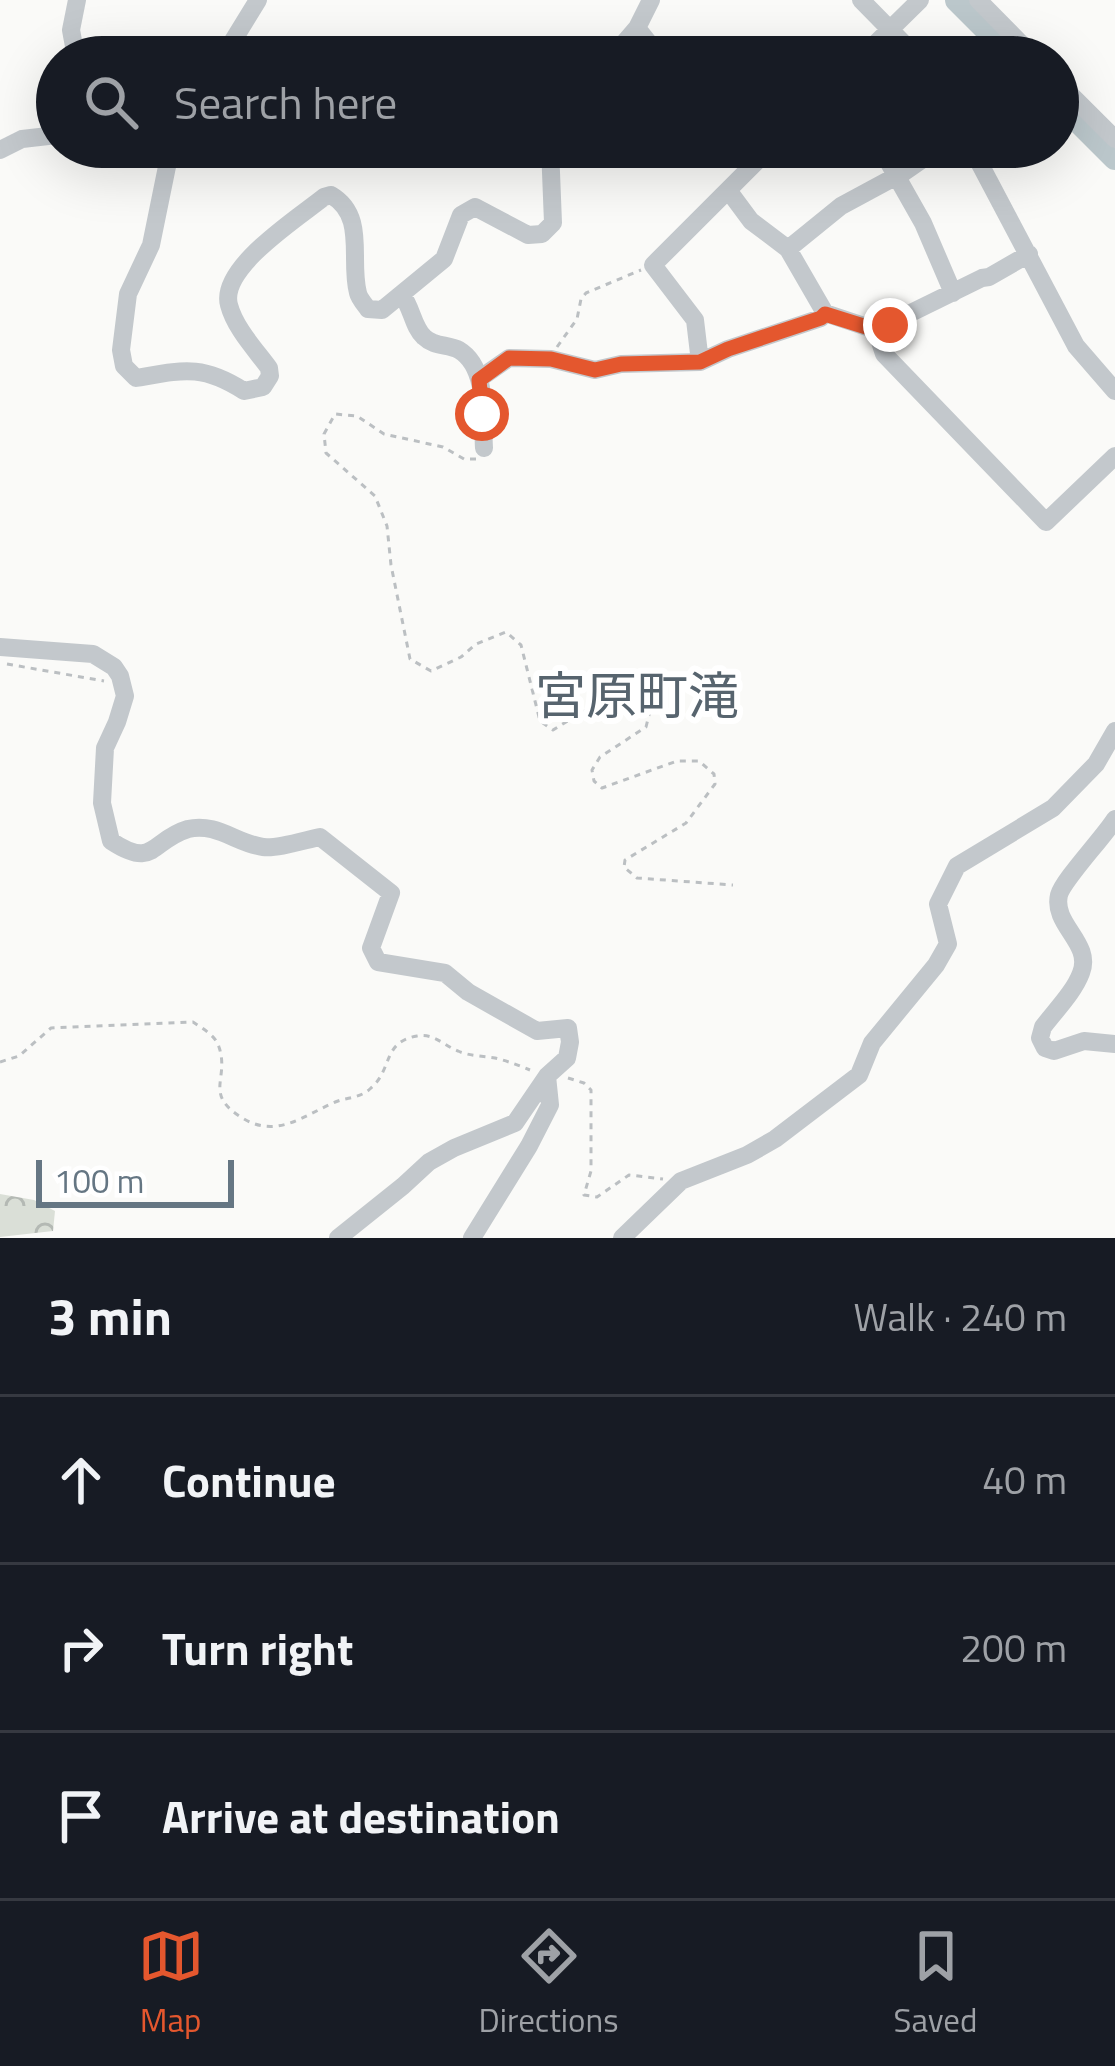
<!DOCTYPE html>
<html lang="en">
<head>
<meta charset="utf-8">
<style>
	:root { --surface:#171b24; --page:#242831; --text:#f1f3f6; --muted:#9ea1a6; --line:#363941; --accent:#e4572e }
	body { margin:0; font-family:"Titillium Web","Noto Sans JP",sans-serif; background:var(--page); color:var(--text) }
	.scale { position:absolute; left:36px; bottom:30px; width:198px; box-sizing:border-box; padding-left:12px; border:6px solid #657683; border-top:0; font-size:33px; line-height:42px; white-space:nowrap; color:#657683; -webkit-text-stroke:9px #fff; paint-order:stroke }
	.stop { position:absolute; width:36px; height:36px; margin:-27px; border:9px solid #e4572e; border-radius:50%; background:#fff }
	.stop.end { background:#e4572e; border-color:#fff; box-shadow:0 3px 12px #0008 }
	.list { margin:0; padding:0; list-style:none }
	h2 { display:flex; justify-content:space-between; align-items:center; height:156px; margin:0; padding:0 48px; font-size:51px }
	h2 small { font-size:39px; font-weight:400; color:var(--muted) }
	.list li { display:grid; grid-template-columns:78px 1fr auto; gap:36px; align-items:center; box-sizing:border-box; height:168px; padding:0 48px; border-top:3px solid var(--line) }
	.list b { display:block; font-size:45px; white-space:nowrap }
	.list em { font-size:39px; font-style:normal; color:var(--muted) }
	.icon { flex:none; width:66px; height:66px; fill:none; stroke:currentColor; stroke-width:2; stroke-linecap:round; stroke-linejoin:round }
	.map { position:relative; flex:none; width:1115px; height:1238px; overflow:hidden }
	.search { position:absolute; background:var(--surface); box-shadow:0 12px 48px #0002; left:36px; right:36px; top:36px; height:132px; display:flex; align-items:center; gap:30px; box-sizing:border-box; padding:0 42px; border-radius:66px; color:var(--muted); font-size:45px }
	.sheet { height:660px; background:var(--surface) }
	nav { display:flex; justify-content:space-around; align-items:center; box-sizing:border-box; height:168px; border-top:3px solid var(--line); background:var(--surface); font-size:33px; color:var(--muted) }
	nav a { display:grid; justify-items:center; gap:6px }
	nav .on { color:var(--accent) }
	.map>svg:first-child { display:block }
	.forest { fill:url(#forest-crowns) }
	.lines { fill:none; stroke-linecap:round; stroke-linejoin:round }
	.river { stroke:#bbc7cb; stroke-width:24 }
	.path { stroke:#bbbfc2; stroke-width:3; stroke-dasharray:6 6; stroke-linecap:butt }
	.minor { stroke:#c3c8cc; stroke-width:18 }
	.route { stroke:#e4572e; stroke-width:15 }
	.labels { text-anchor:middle; stroke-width:12; stroke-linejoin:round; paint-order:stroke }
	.quarter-label { font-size:51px; fill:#57646e; stroke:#fff }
</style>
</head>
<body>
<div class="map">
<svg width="1115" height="1238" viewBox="0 0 1115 1238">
	<defs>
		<pattern id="forest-crowns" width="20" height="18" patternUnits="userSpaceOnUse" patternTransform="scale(3)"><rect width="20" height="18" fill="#dadfd7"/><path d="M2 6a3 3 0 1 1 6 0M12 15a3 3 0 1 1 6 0" fill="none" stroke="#b4b9b4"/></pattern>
	</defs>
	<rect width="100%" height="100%" fill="#fafaf8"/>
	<path class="forest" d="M0,1194L34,1200L55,1211L53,1231L0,1237Z"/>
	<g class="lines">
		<path class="river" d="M957,0L1014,57
			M1058,101L1115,158"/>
		<path class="path" d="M557,347L577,319L581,299L586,293L641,270
			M476,459H464L443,447L384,434L357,416L335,414L324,434L326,453L375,496L387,526L391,565L410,659L431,671L461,657L476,644L506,632L521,645L540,721L553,730L582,712L632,690L643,694L651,707L646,727L600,757L592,770L594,781L602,788L677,761H699L714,774L715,784L686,823L625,860L624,867L637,878L733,885
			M7,664L104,681
			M0,1062L19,1056L51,1028L193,1022C202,1028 216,1036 219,1047C230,1080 202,1094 244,1119C279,1139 305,1114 338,1101C349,1097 361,1098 371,1088C393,1069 382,1042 417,1036C434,1033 443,1045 458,1051C469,1056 483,1056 495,1058C507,1061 518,1065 530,1070
			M568,1078L584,1083L591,1090V1171L584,1195L597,1197L629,1175L663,1179"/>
		<path class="minor" d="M861,0L917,57
			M978,0L1034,57
			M637,28L660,57
			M76,57L71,30L77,0
			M223,57L258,0
			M612,57L637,28L651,0
			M862,57L920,0
			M1058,82L1115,139
			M171,147L151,245L128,294L121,350L124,366L136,378C183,370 202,364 244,391L263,387L270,376L269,368C255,349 235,328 229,305C219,268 298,218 324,197L331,195C367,216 349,260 358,293C359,298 365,305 368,309L382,310L444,259L461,215L475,207L528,235L542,234L553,223L550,147
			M736,147L752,165
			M880,147L923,223L953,293
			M971,147L1076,346L1115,391
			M0,150L22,139L57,135
			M728,190L751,221L788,249L841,206L904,172L940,147
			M788,249L825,313L876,330L982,278L989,277L1029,254
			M402,295C412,308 413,327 424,337C434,347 448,344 459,350C489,368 482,418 484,448
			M876,330L884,354L1046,522L1115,456
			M700,362L695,320L653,265L771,147
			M479,379L509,358L551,359L595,370L621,364L700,362L728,349L821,318L825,313
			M0,647L93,654L114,667L120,676L125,696L117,722L105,748L102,803L111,841C155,870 151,840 188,829C216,822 238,844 263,847C277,849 305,840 320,837L391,893L371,948L378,962L445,973L468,992L537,1031L568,1028L570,1042L567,1058L547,1076L515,1123L454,1148L429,1162L403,1186L338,1238
			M1115,819C1103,838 1063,880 1059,895C1052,925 1093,943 1081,973C1074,992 1055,1011 1043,1027L1040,1038L1045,1048L1054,1051L1084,1041L1115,1044
			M472,1238L529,1146L550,1105L547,1076
			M622,1238L681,1181L747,1155L775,1139L859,1075L872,1043L936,965L948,944L938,904L957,866L1053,808L1096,764L1115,731"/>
	</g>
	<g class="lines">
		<path class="route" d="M482,414L479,380L509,358L551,359L595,370L621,364L700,362L728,349L821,318L825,314L876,330L890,325"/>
	</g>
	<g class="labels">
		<g class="quarter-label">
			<text x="637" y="714">宮原町滝</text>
		</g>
	</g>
</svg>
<div class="scale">100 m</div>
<div class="stop" style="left:482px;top:414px"></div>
<div class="stop end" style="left:890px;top:325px"></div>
<div class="search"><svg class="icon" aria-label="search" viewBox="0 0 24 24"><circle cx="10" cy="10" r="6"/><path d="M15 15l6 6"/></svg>Search here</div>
</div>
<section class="sheet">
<h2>3 min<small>Walk · 240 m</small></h2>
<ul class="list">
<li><svg class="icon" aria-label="ahead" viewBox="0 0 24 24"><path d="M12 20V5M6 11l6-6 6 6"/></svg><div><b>Continue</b></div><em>40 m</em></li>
<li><svg class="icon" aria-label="right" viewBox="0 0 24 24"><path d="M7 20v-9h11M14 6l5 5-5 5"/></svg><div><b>Turn right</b></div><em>200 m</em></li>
<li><svg class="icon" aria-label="arrive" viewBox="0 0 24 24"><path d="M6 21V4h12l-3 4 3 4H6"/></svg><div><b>Arrive at destination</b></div></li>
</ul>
</section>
<nav>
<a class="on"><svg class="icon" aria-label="map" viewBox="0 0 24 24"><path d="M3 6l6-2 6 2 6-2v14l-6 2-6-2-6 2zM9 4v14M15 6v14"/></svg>Map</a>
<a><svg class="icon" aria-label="directions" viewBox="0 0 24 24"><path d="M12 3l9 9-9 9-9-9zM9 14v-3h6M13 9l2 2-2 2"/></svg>Directions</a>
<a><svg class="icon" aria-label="saved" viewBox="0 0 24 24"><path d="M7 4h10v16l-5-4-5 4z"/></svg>Saved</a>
</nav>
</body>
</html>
